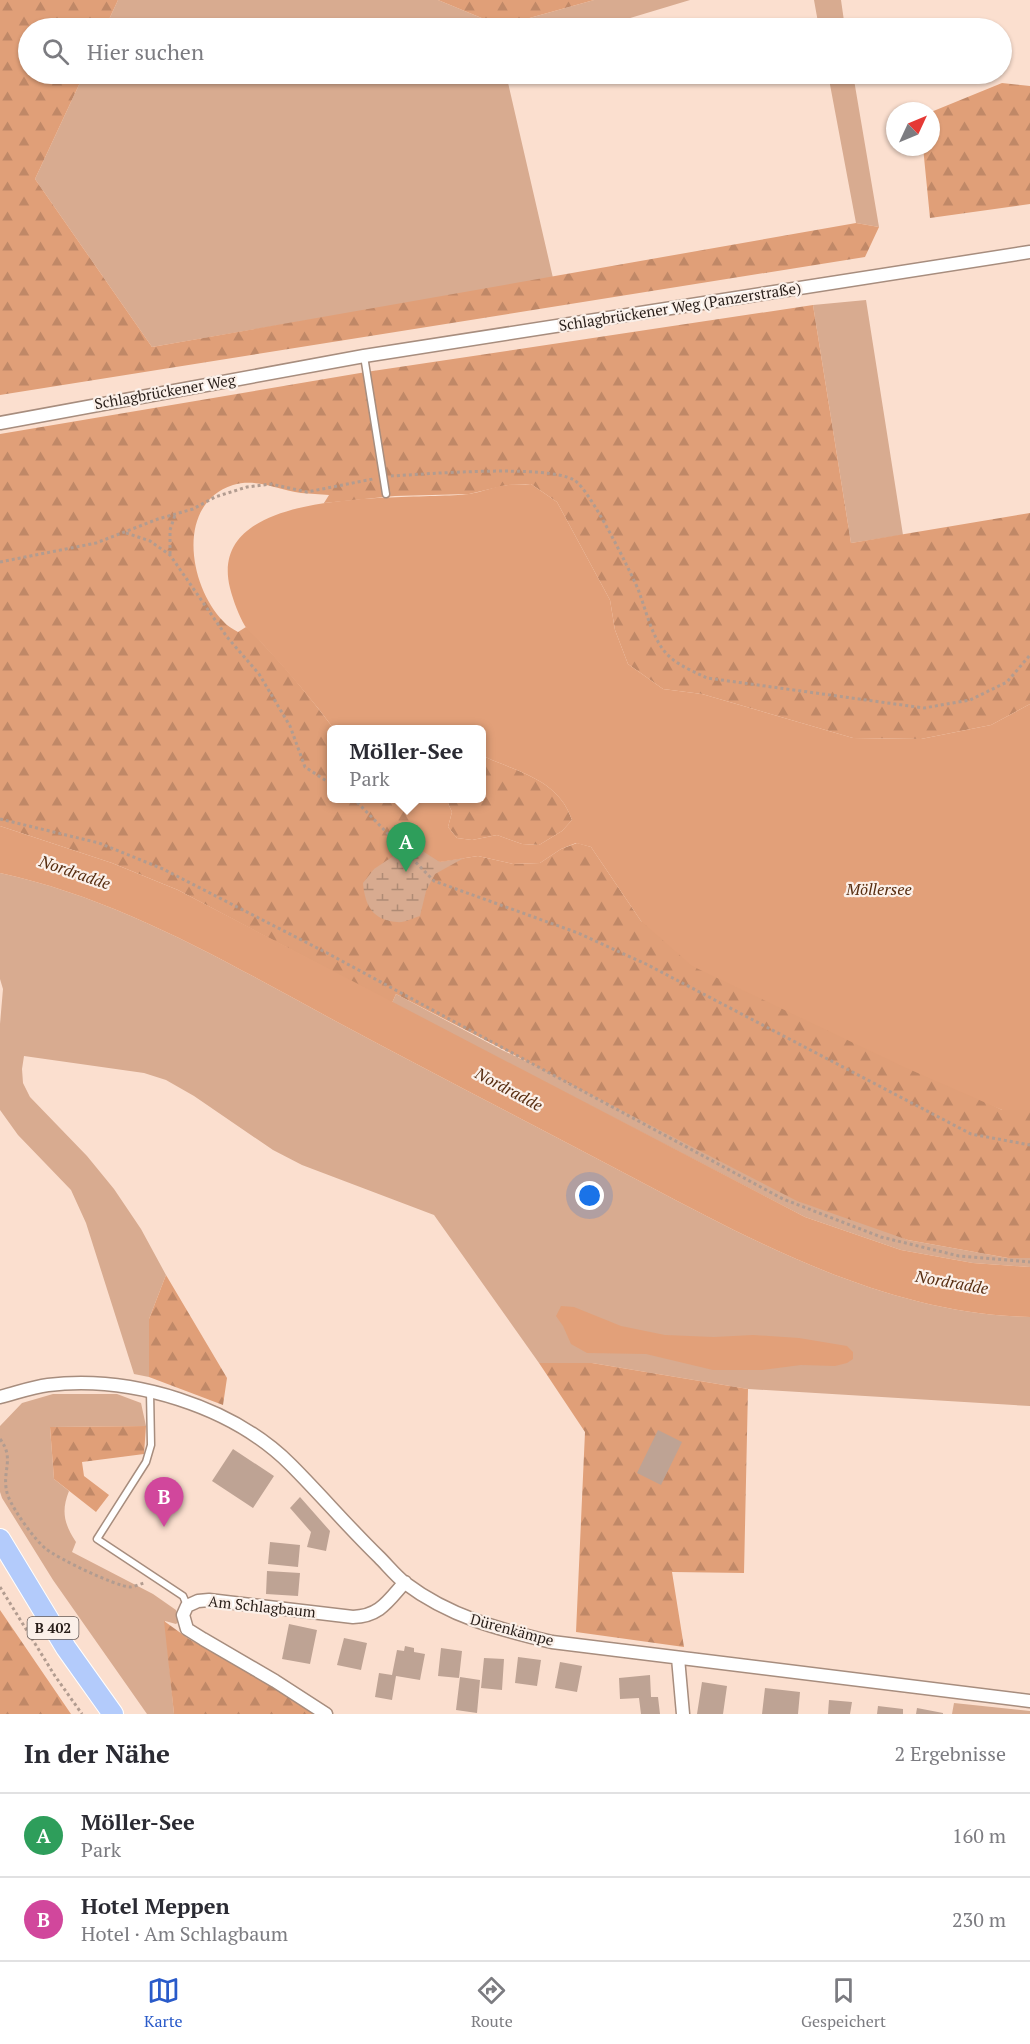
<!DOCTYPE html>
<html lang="de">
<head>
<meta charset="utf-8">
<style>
	:root { --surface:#fff; --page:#f7f7f7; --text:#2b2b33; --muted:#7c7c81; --line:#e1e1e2; --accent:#295ac9 }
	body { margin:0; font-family:"PT Serif",serif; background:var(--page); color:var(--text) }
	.compass { position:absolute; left:886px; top:102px; width:54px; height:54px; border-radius:50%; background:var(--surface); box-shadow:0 2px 4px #0004; rotate:46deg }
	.you { position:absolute; left:590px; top:1196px; width:21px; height:21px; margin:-15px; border:4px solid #fff; border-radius:50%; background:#1a73e8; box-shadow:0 0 0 9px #1a73e833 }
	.badge { display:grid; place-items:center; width:39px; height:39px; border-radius:50%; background:var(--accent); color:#fff; font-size:20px; font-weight:700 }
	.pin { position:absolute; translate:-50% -50px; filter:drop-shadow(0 2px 3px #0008) }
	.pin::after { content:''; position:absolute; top:32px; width:21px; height:18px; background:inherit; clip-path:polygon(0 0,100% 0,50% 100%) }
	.popup { position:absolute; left:327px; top:725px; width:159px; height:78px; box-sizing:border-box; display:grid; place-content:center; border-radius:9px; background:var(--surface); filter:drop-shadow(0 2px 4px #0005); font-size:20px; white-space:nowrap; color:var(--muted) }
	.popup b { font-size:22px; color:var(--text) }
	.popup::after { content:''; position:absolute; left:50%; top:100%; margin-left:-12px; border:12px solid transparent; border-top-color:var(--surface) }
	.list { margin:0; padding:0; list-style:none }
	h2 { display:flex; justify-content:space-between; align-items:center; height:78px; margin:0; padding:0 24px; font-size:26px }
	h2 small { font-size:20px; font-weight:400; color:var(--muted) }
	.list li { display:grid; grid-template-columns:39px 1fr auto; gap:18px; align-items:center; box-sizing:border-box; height:84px; padding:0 24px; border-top:2px solid var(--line) }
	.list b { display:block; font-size:22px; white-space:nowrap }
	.list p { margin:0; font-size:20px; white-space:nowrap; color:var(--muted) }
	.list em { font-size:20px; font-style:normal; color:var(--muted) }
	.icon { flex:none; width:33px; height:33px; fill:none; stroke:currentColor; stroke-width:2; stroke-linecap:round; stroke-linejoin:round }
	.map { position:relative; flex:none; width:1030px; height:1714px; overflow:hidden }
	.search { position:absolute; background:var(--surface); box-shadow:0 2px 4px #0004; left:18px; right:18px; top:18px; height:66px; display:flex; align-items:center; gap:15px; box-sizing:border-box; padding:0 21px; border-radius:33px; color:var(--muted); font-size:22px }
	.sheet { height:246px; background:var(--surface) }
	nav { display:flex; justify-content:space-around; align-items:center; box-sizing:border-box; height:84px; border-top:2px solid var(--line); background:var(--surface); font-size:16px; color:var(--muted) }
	nav a { display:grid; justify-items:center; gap:3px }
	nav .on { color:var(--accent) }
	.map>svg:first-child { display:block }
	.green { fill:#d8ab90 }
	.forest { fill:url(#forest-firs) }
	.wetland { fill:url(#wetland-marsh) }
	.water { fill:#e2a079 }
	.building { fill:#bea394 }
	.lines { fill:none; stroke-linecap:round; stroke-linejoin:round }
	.service-casing { stroke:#a78d7e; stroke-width:9 }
	.minor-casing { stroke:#a78d7e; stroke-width:15 }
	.primary-casing { stroke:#fff; stroke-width:22 }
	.path { stroke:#b29c90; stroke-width:3; stroke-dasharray:3 3; stroke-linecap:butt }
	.service { stroke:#fff; stroke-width:6 }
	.minor { stroke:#fff; stroke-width:12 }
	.primary { stroke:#b3cbfb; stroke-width:20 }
	.labels { text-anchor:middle; stroke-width:4.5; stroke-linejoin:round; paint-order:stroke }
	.shield { fill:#fbf0e9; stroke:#675c57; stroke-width:1.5 }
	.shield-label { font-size:14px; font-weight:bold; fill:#271d18 }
	.street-label { font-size:15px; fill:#271d18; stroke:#fbf0e9 }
	.water-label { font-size:16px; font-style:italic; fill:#572d10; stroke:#fbf0e9 }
</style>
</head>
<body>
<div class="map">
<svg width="1030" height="1714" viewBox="0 0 1030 1714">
	<defs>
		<pattern id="forest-firs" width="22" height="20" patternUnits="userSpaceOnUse" patternTransform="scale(1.5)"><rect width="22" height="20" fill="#e09f78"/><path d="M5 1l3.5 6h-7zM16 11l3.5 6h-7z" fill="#c08867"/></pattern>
		<pattern id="wetland-marsh" width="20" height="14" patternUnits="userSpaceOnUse" patternTransform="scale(1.5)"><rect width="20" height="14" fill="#d8ab90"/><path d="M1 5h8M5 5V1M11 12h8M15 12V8" fill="none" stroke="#af8b75"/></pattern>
	</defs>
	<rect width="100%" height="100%" fill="#fbdfcf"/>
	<path class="green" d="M118,0H438L501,26L594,0H690L597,28H105Z
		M814,0H841L845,28H819Z
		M84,74H506L553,278L152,347L35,179Z
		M828,74H853L879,227L856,223Z
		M866,300L903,535L851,543L813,305Z
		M0,873C124,900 231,965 341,1024C443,1079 546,1131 647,1185C766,1248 892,1314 1030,1317V1406L748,1389L592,1363H539L434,1215L302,1165L273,1150L194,1096L166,1080L144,1073L24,1056L22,1069L23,1083L30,1097L87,1156L114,1189L141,1229L166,1275L149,1319V1377L134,1374L86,1223L71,1190L18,1135L0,1110V1024L3,989L0,979Z
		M396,994L502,1050L908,1240L1008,1258H1030V1267L973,1263L901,1250L805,1217L392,1003Z
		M53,1394H117L141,1403L146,1426L50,1427L54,1479L69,1491C61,1511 64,1524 76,1542L72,1552L153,1594L176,1610L179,1621L176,1624L165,1621L174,1714H147L53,1580L2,1498L0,1492V1426L22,1403Z
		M954,1703L1030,1711V1714H952Z"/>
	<path class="forest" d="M0,0H118L105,28H28V74H84L35,179L152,347L856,223L879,227L865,257L0,395Z
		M438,0H594L501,26Z
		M1002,83L1030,86V204L930,218L923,147H931V112Z
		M813,305L851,543L1030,513V704L991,725L921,739L853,738L702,694L663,689L628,664L615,630L610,600L557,502L531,484L507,485L469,494L395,496L324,503L329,495C320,494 310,494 301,493C278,490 257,478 233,485C175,504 189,586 223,621C227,626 233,629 238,632L246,627C278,658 307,693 334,729L331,730V798L410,799V822L440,862L478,856L513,864L540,863L561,849L577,843L591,847L641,921L1002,1110H1030V1258H1008L908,1240L797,1201L396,994L392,1003L178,890L112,863L0,826V434L366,372Z
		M481,755C516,772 558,778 572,820L562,831L539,845L522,844L497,835L472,840L457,838L448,827L452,812L446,799L481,798Z
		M166,1275L227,1378L223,1405L149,1377V1319Z
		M539,1363H592L748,1389L744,1573L672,1572L684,1647L576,1632L585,1432Z
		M146,1426L144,1454L82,1462L84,1476L109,1495L96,1512L54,1479L50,1427Z
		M0,1610L71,1714H0Z
		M164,1621L189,1639L270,1683L319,1714H174Z"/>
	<path class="wetland" d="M410,822L415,846L440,862L464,858L435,874L426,891L420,916C413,918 404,923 397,922C372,920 365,905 363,883L374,869L395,855Z"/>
	<path class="water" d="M531,484L557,502L610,600L615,630L628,664L663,689L702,694L853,738L921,739L991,725L1030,704V1110H1002L904,1067L692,966L641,921L591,847L576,843L561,849L540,863L513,864L478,856L440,862L415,846L410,822V799H446L452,812L448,827L457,838L472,840L497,835L522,844L539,845L562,831L572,820C558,778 516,772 481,755V730L334,729C313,701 291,675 267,649C261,641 250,634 245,626C239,616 233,600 230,588C204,483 410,501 469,494C482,492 495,486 508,485C516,484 524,485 531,484Z
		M0,826L112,863L178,890L805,1217L901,1250L973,1263L1030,1267V1317C892,1314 766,1248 647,1185C546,1131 443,1079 341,1024C231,965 124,900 0,873Z
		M561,1306L574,1307L621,1326L665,1335L714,1337L753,1335L799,1338L847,1346L853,1352V1359L847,1363L835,1366L801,1365L762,1370H713L646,1354L587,1353L571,1344L563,1326L556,1316Z"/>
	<path class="building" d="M658,1430L682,1442L661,1485L637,1473Z
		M233,1449L274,1476L253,1508L212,1481Z
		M300,1497L330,1531L326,1551L307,1547L311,1532L290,1508Z
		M270,1542L300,1545L298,1567L268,1564Z
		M267,1571L300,1573L298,1596L266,1594Z
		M289,1624L317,1630L310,1664L282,1659Z
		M344,1638L367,1643L361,1670L337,1665Z
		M405,1646L414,1648V1652L425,1654L420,1680L396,1676L392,1700L375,1697L379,1673L392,1675L397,1650L404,1651Z
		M441,1648L462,1651L459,1678L438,1676Z
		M518,1657L541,1660L537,1686L515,1683Z
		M484,1658L504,1659L502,1690L481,1688Z
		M560,1662L582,1666L577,1692L555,1688Z
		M650,1675L651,1697H658L660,1714H641L639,1698L620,1699L619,1678Z
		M460,1677L480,1680L477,1713L456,1710Z
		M702,1682L727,1686L723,1714H697Z
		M765,1688L800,1692L798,1714H762Z
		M829,1700L852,1702L850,1714H828Z
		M878,1706L903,1709V1714H877Z
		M917,1708L943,1713V1714H916Z"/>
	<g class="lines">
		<defs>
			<path id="service" d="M364,356L386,494
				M150,1391L151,1445L146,1462L97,1539L183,1596L187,1605"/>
			<path id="minor" d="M0,423L364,356L1030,252
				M0,1397C16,1393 32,1387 48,1385C131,1375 232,1406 291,1465C321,1495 349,1528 379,1557C388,1566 396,1576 405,1583C450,1617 498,1629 552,1642L1030,1701
				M678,1658L683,1714
				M326,1714L275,1681L203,1639L187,1629L183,1615L187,1606L198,1601L209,1600L353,1617C380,1616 388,1601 405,1582"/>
			<path id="primary" d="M0,1539L66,1648L113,1714"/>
		</defs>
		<use href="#service" class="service-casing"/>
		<use href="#minor" class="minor-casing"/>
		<use href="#primary" class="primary-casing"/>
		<path class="path" d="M391,476C428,474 546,464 574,480C590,489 629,569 638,589C646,610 651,635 665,652C676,665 693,671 707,678L924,708L970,700L1007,682L1030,655
			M126,533L150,541L170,555L227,637L259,674L290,726L305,767L331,784
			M170,554V530L175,515
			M0,562L96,543L158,519L193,509L215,497L247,487L271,484L307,492L373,479
			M353,798L434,881L578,933L646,964L971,1134L1030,1145
			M0,819L99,843L163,869L327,953L783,1199L881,1237L959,1256L1030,1262
			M0,1439C16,1460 0,1472 8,1496C14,1511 34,1539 46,1549C59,1559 115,1586 130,1587C134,1587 140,1584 144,1583
			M0,1587L55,1676L82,1714"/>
		<use href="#service" class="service"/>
		<use href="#minor" class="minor"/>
		<use href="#primary" class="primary"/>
	</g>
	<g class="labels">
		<rect class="shield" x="27.5" y="1617" width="51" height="22" rx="4.5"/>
		<g class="shield-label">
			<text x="53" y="1633">B 402</text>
		</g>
		<g class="street-label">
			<text transform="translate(680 307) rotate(-9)" y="5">Schlagbrückener Weg (Panzerstraße)</text>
			<text transform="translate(165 392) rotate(-10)" y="5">Schlagbrückener Weg</text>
			<text transform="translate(262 1607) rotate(6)" y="5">Am Schlagbaum</text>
			<text transform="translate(512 1630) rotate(15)" y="5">Dürenkämpe</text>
		</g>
		<g class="water-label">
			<text transform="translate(75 872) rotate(19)" y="6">Nordradde</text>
			<text x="879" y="895">Möllersee</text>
			<text transform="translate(509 1089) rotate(28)" y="6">Nordradde</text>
			<text transform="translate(952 1282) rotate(10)" y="6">Nordradde</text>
		</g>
	</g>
</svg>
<svg class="compass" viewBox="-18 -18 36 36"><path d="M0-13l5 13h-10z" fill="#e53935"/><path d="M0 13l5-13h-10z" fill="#7c7c81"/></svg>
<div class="you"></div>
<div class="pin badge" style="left:406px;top:872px;background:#2e9e5b">A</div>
<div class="popup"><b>Möller-See</b>Park</div>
<div class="pin badge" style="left:164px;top:1527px;background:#d1479c">B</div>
<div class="search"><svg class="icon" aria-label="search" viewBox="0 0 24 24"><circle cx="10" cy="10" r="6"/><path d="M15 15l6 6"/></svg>Hier suchen</div>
</div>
<section class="sheet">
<h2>In der Nähe<small>2 Ergebnisse</small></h2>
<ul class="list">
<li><span class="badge" style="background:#2e9e5b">A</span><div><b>Möller-See</b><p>Park</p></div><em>160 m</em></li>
<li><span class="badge" style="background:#d1479c">B</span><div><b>Hotel Meppen</b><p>Hotel · Am Schlagbaum</p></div><em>230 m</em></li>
</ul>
</section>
<nav>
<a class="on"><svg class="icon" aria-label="map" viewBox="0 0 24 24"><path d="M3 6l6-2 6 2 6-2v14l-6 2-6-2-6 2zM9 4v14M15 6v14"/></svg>Karte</a>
<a><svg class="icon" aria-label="directions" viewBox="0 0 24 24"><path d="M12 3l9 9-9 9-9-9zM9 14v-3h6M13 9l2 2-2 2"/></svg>Route</a>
<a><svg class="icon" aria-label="saved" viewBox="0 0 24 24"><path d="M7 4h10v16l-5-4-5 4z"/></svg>Gespeichert</a>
</nav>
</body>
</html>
